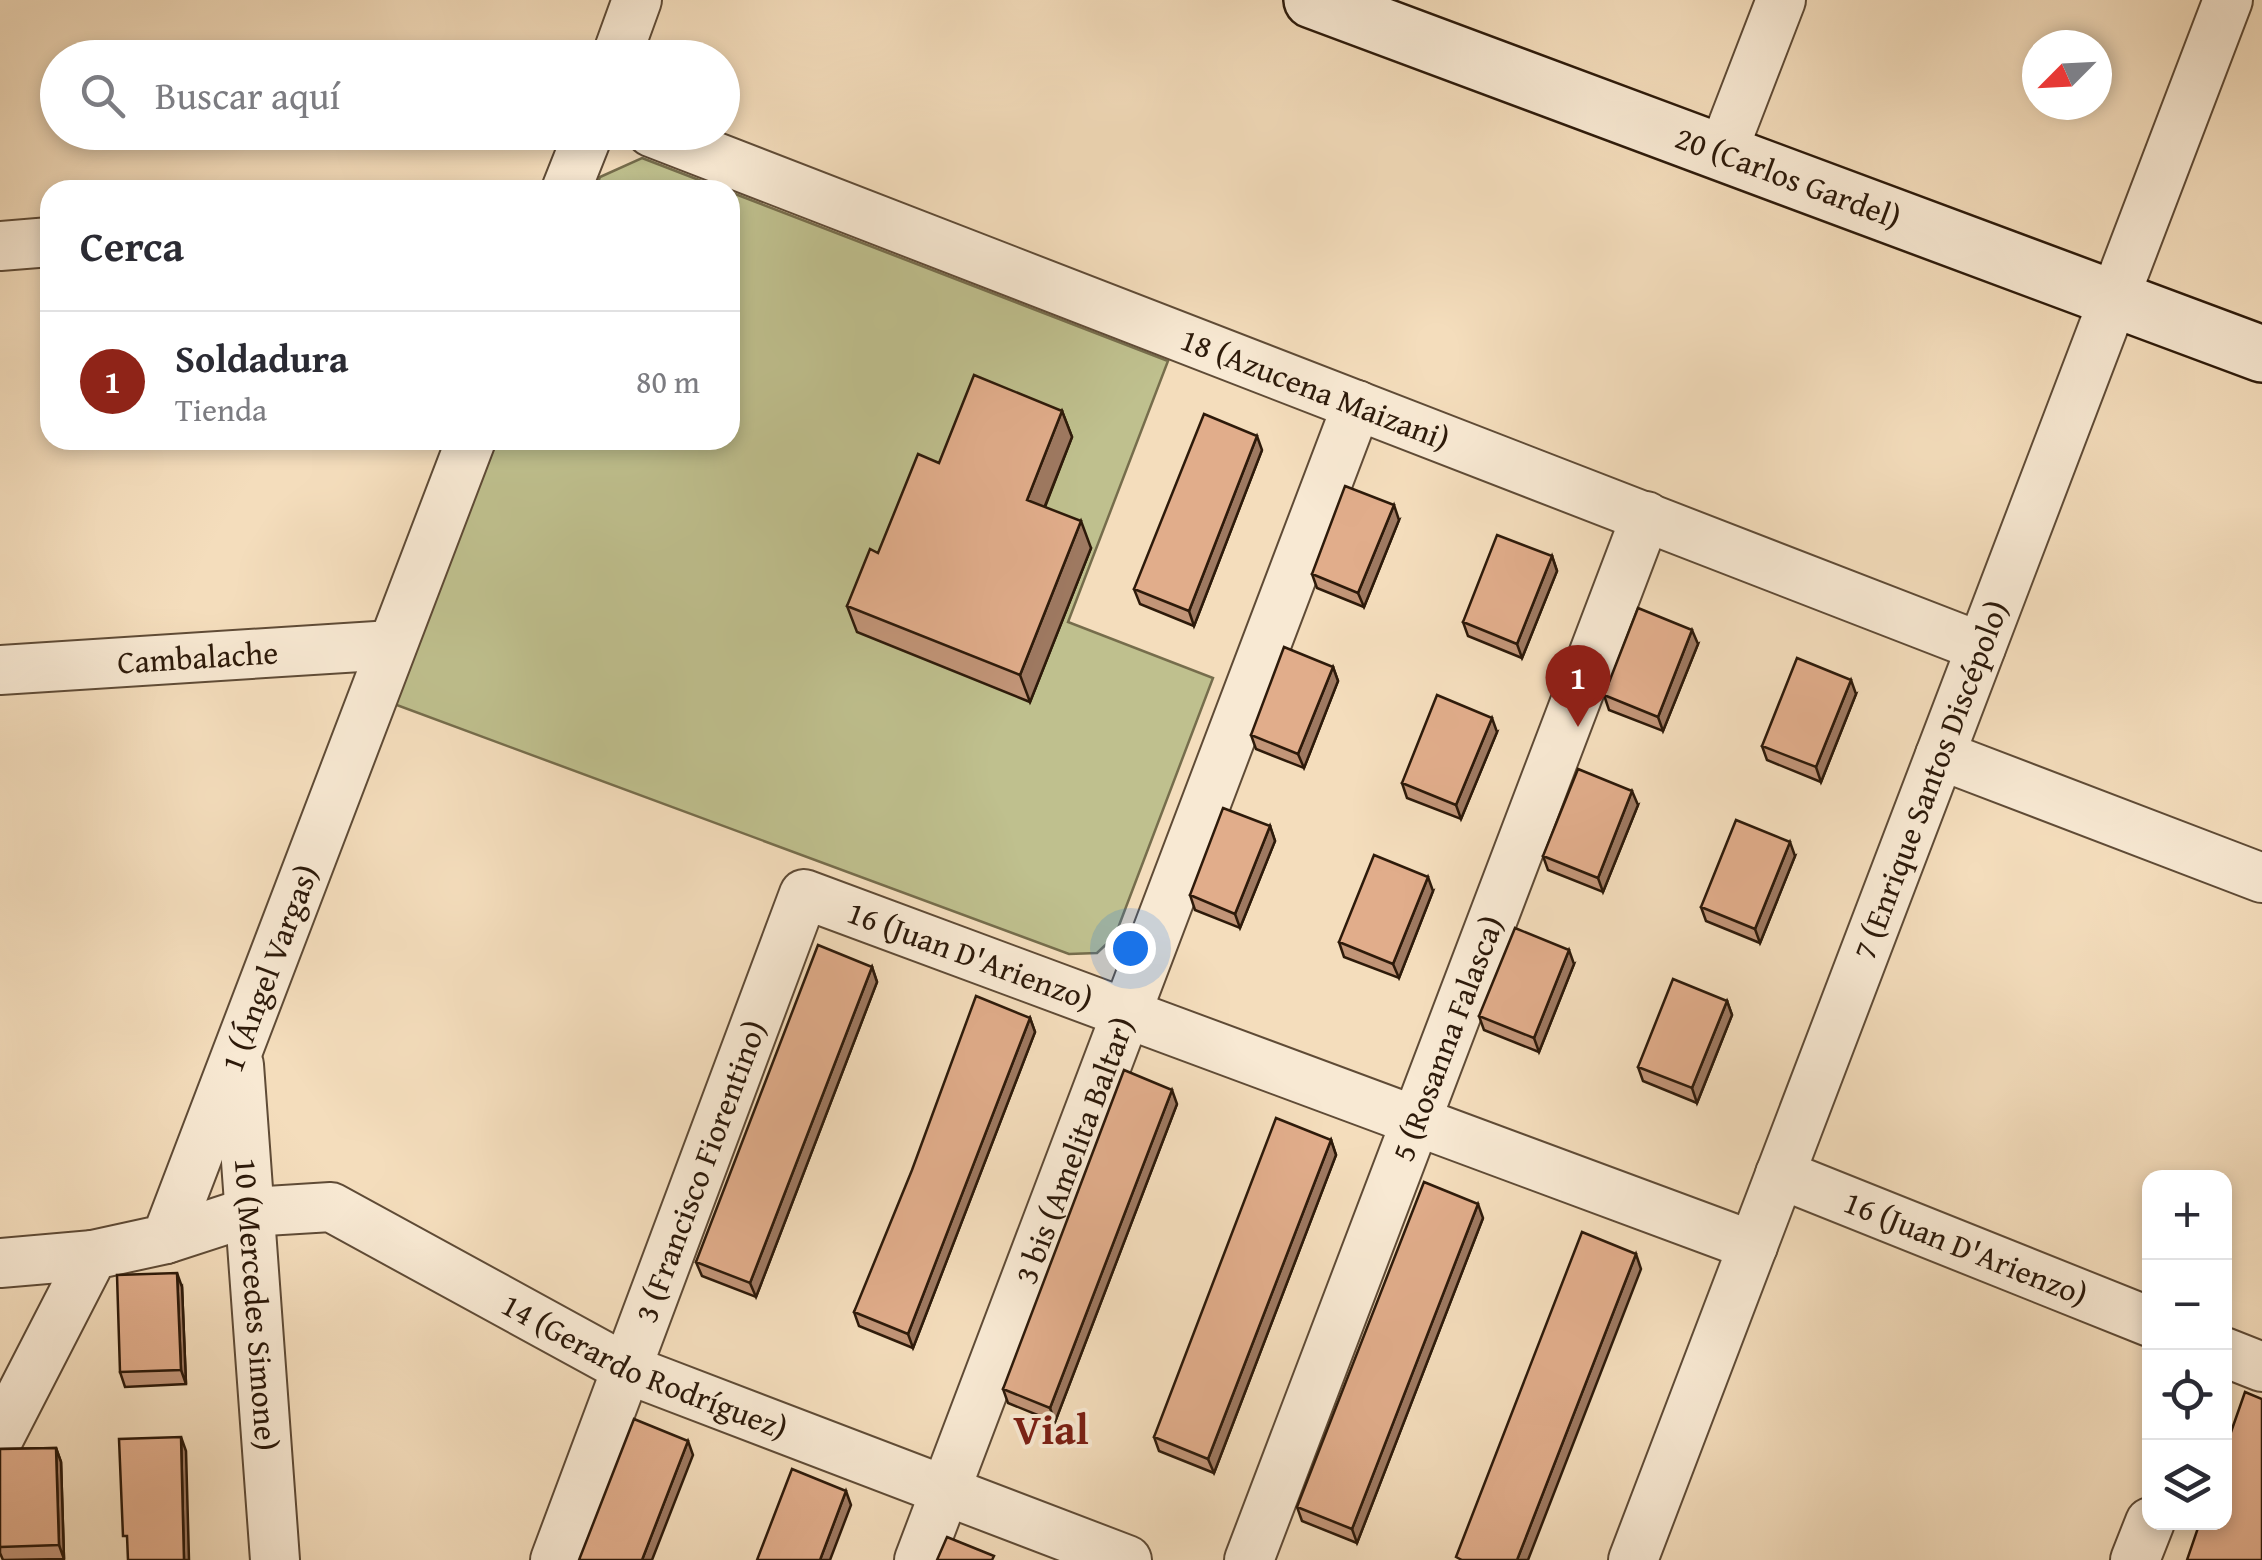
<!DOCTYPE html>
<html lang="es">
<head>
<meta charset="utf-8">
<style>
	:root { --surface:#fff; --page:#f2f2f3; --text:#2b2b33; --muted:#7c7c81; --line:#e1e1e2; --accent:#8f2418 }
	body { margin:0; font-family:"Gentium Book Plus",serif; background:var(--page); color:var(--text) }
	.controls { position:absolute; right:30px; bottom:30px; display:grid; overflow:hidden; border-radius:20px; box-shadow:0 5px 15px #0003 }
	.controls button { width:90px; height:90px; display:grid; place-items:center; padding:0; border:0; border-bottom:2px solid var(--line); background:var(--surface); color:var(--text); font:50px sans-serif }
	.compass { position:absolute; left:2022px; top:30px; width:90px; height:90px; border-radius:50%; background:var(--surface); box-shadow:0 5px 15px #0003; rotate:246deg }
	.you { position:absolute; left:1130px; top:948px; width:35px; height:35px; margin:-25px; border:8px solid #fff; border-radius:50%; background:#1a73e8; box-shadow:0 0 0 15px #1a73e833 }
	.badge { display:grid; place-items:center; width:65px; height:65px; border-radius:50%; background:var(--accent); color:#fff; font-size:32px; font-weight:700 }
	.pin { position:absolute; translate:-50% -82px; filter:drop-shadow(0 2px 5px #0008) }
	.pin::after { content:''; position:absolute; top:52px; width:35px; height:30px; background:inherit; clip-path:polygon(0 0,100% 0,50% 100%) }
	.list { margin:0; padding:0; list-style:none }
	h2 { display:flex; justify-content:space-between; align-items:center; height:130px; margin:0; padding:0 40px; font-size:42px }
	h2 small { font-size:32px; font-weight:400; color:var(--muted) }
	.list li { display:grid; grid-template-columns:65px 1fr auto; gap:30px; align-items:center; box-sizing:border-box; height:140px; padding:0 40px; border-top:2px solid var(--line) }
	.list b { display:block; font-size:38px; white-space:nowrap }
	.list p { margin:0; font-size:32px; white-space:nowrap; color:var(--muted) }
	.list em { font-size:32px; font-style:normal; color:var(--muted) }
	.icon { flex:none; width:55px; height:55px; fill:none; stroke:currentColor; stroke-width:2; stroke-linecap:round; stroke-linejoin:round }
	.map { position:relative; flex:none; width:2262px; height:1560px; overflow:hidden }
	.search { position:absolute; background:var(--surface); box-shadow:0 5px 15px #0003; left:40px; top:40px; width:700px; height:110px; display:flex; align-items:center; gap:25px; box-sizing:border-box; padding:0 35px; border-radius:55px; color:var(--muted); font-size:38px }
	.panel { position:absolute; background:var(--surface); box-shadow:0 5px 15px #0003; left:40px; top:180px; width:700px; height:270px; border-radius:30px }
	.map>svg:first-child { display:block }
	.green { fill:#bfc08e; stroke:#766d4c; stroke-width:2.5 }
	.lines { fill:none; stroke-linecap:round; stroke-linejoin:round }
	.street-casing { stroke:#5f4b36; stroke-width:52 }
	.secondary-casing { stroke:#2d1a0a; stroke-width:60 }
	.street { stroke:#f8e9d3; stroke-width:48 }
	.secondary { stroke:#f8e9d3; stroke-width:55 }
	.wall { fill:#c29578; stroke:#2d1a0a; stroke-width:2.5 }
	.shaded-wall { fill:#9e7961; stroke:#2d1a0a; stroke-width:2.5 }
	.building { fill:#e1ad8b; stroke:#2d1a0a; stroke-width:2.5 }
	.labels { text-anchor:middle; stroke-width:8; stroke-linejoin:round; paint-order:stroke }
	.street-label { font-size:32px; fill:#2d1a0a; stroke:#f8e9d3 }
	.district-label { font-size:42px; font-weight:bold; fill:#7a1f14; stroke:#f8e9d3 }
</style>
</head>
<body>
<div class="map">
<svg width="2262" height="1560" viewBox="0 0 2262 1560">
	<rect width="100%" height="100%" fill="#f4ddbc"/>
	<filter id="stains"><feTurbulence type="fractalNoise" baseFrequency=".002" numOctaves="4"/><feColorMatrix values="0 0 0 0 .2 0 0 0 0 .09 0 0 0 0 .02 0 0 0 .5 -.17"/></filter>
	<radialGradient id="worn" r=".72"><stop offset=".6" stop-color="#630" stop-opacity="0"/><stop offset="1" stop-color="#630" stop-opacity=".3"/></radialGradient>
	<path class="green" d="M642,158L725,190H595L600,177Z
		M730,192L1168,361L1068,622L1213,678L1115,936L1097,953L1069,954L394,704L497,440H730Z"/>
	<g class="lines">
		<defs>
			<g id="street">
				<path d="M616,58L637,0"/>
				<path id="s1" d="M651,132L1981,647"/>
				<path d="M1722,153L1781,0"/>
				<path d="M566,190L589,132"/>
				<path d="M0,246L50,242"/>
				<path id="s2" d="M0,670L392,645"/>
				<path d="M1940,755L2262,878"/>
				<path id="s3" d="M239,1065L275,1560"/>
				<path id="s4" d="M1780,1174L2150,1322"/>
				<path id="s5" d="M166,1239L249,1212L331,1207L627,1369L1127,1560"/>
				<path d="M0,1263L93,1255"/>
				<path d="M2224,1352L2262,1367"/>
				<path id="s6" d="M0,1436L93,1255L166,1239L471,440"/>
				<path id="s7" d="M555,1560L804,894L1753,1246"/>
				<path id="s8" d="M919,1560L1357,405"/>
				<path id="s9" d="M1249,1560L1646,516"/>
				<path id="s10" d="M1633,1560L2228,0"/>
				<path d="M2135,1560L2150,1522"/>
			</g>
			<g id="secondary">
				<path id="s11" d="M1312,0L2262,354"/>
			</g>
		</defs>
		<use href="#street" class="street-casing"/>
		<use href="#secondary" class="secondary-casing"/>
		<use href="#street" class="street"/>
		<use href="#secondary" class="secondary"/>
	</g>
	<path class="wall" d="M1062,411L1072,437L1045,507L1091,548L1030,702L857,632L847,606L939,463Z
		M1262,450L1194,626L1140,604L1134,589Z
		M1399,520L1364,607L1317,588L1312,574Z
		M1552,556L1557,571L1522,658L1468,636L1463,622Z
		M1698,644L1663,731L1609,710L1604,695Z
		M1333,667L1338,681L1304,768L1256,749L1251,735Z
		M1856,694L1821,782L1767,760L1762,746Z
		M1497,732L1461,819L1407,798L1402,783Z
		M1638,805L1603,892L1548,870L1543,856Z
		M1270,826L1275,841L1240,928L1195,910L1190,895Z
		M1795,856L1760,943L1706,921L1701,907Z
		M1433,891L1399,978L1344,957L1339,942Z
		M1574,964L1539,1052L1484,1030L1479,1016Z
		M872,967L877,982L756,1297L702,1276L696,1262Z
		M1727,1001L1732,1015L1697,1103L1643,1081L1638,1067Z
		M1030,1018L1035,1032L913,1348L859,1326L854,1312Z
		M1177,1104L1055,1422L1008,1403L1003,1389Z
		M1331,1140L1336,1155L1214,1473L1159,1451L1154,1437Z
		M1483,1218L1357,1543L1302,1521L1297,1507Z
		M182,1287L186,1384L125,1387L120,1372Z
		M56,1448L61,1462L64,1559L3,1560L0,1553V1449Z"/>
	<path class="shaded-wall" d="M1062,411L1072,437L1037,526L1027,500Z
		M1257,436L1262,450L1194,626L1189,611Z
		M1394,505L1399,520L1364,607L1358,593Z
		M1081,521L1091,548L1030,702L1020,675Z
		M1552,556L1557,571L1522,658L1517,644Z
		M1692,630L1698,644L1663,731L1658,717Z
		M1333,667L1338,681L1304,768L1298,754Z
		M1851,680L1856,694L1821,782L1816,767Z
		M1492,718L1497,732L1461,819L1456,805Z
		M1632,791L1638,805L1603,892L1598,878Z
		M1270,826L1275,841L1240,928L1235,914Z
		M1790,842L1795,856L1760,943L1755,929Z
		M1428,877L1433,891L1399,978L1393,964Z
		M1569,950L1574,964L1539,1052L1534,1038Z
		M872,967L877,982L756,1297L750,1283Z
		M1727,1001L1732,1015L1697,1103L1692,1088Z
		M1030,1018L1035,1032L913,1348L908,1334Z
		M1172,1090L1177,1104L1055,1422L1050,1408Z
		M1331,1140L1336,1155L1214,1473L1208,1459Z
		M1478,1204L1483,1218L1357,1543L1352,1529Z
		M1636,1254L1641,1269L1528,1560H1517Z
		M177,1273L182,1287L186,1384L181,1370Z
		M181,1437L186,1451L189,1560H184Z
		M688,1441L693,1455L652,1560H642Z
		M56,1448L61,1462L64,1559L59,1545Z
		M846,1491L851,1505L830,1560H820Z"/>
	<path class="building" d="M974,375L1062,411L1027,500L1081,521L1020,675L847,606L870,549L878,553L918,454L939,463Z
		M1204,414L1257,436L1189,611L1134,589Z
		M1345,486L1394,505L1358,593L1312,574Z
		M1497,535L1552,556L1517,644L1463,622Z
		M1638,608L1692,630L1658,717L1604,695Z
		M1284,647L1333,667L1298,754L1251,735Z
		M1797,658L1851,680L1816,767L1762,746Z
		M1437,695L1492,718L1456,805L1402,783Z
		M1578,769L1632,791L1598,878L1543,856Z
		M1223,808L1270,826L1235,914L1190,895Z
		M1736,820L1790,842L1755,929L1701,907Z
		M1374,855L1428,877L1393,964L1339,942Z
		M1515,928L1569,950L1534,1038L1479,1016Z
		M818,945L872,967L750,1283L696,1262Z
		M1673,979L1727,1001L1692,1088L1638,1067Z
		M976,996L1030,1018L908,1334L854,1312L912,1170Z
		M1124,1070L1172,1090L1050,1408L1003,1389Z
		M1276,1118L1331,1140L1208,1459L1154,1437Z
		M1424,1182L1478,1204L1352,1529L1297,1507Z
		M1582,1232L1636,1254L1517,1560H1462L1456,1557Z
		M177,1273L181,1370L120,1372L117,1275Z
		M2245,1392L2262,1399V1560H2187L2200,1522H2224V1452Z
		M634,1419L688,1441L642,1560H579Z
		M181,1437L184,1560H128L127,1536H123L119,1439Z
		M56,1448L59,1545L0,1547V1449Z
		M792,1469L846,1491L820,1560H757Z
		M947,1537L994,1556L992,1560H937Z"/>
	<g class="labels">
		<g class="street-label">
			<text dy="11" stroke="none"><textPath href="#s11" startOffset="508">20 (Carlos Gardel)</textPath></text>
			<text dy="11" stroke="none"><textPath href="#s1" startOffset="712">18 (Azucena Maizani)</textPath></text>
			<text dy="11" stroke="none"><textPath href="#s2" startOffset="198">Cambalache</textPath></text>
			<text dy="11" stroke="none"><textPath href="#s10" startOffset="835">7 (Enrique Santos Discépolo)</textPath></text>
			<text dy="11" stroke="none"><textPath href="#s7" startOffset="888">16 (Juan D'Arienzo)</textPath></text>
			<text dy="11" stroke="none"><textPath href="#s6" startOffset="568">1 (Ángel Vargas)</textPath></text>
			<text dy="11" stroke="none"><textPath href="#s9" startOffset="558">5 (Rosanna Falasca)</textPath></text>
			<text dy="11" stroke="none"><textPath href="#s8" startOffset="438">3 bis (Amelita Baltar)</textPath></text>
			<text dy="11" stroke="none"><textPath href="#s7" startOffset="415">3 (Francisco Fiorentino)</textPath></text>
			<text dy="11" stroke="none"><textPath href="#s4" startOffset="200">16 (Juan D'Arienzo)</textPath></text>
			<text dy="11" stroke="none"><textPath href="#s3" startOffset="240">10 (Mercedes Simone)</textPath></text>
			<text dy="11" stroke="none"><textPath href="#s5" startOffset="522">14 (Gerardo Rodríguez)</textPath></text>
		</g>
		<g class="district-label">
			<text x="1051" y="1444">Vial</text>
		</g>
	</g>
	<rect width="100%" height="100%" filter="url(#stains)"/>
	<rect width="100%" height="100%" fill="url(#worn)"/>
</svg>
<div class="controls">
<button>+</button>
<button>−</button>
<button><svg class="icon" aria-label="locate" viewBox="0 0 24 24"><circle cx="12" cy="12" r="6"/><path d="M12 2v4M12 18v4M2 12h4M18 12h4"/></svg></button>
<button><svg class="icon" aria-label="layers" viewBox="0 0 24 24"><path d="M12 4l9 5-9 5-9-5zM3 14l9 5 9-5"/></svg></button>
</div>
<svg class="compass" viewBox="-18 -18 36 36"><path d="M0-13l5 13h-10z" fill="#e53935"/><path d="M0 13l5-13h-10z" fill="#7c7c81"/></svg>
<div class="you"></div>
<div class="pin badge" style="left:1578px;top:727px">1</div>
<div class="search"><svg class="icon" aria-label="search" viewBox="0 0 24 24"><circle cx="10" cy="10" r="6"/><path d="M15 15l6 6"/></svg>Buscar aquí</div>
<section class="panel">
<h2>Cerca<small></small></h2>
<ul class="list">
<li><span class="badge">1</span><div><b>Soldadura</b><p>Tienda</p></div><em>80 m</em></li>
</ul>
</section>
</div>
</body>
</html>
